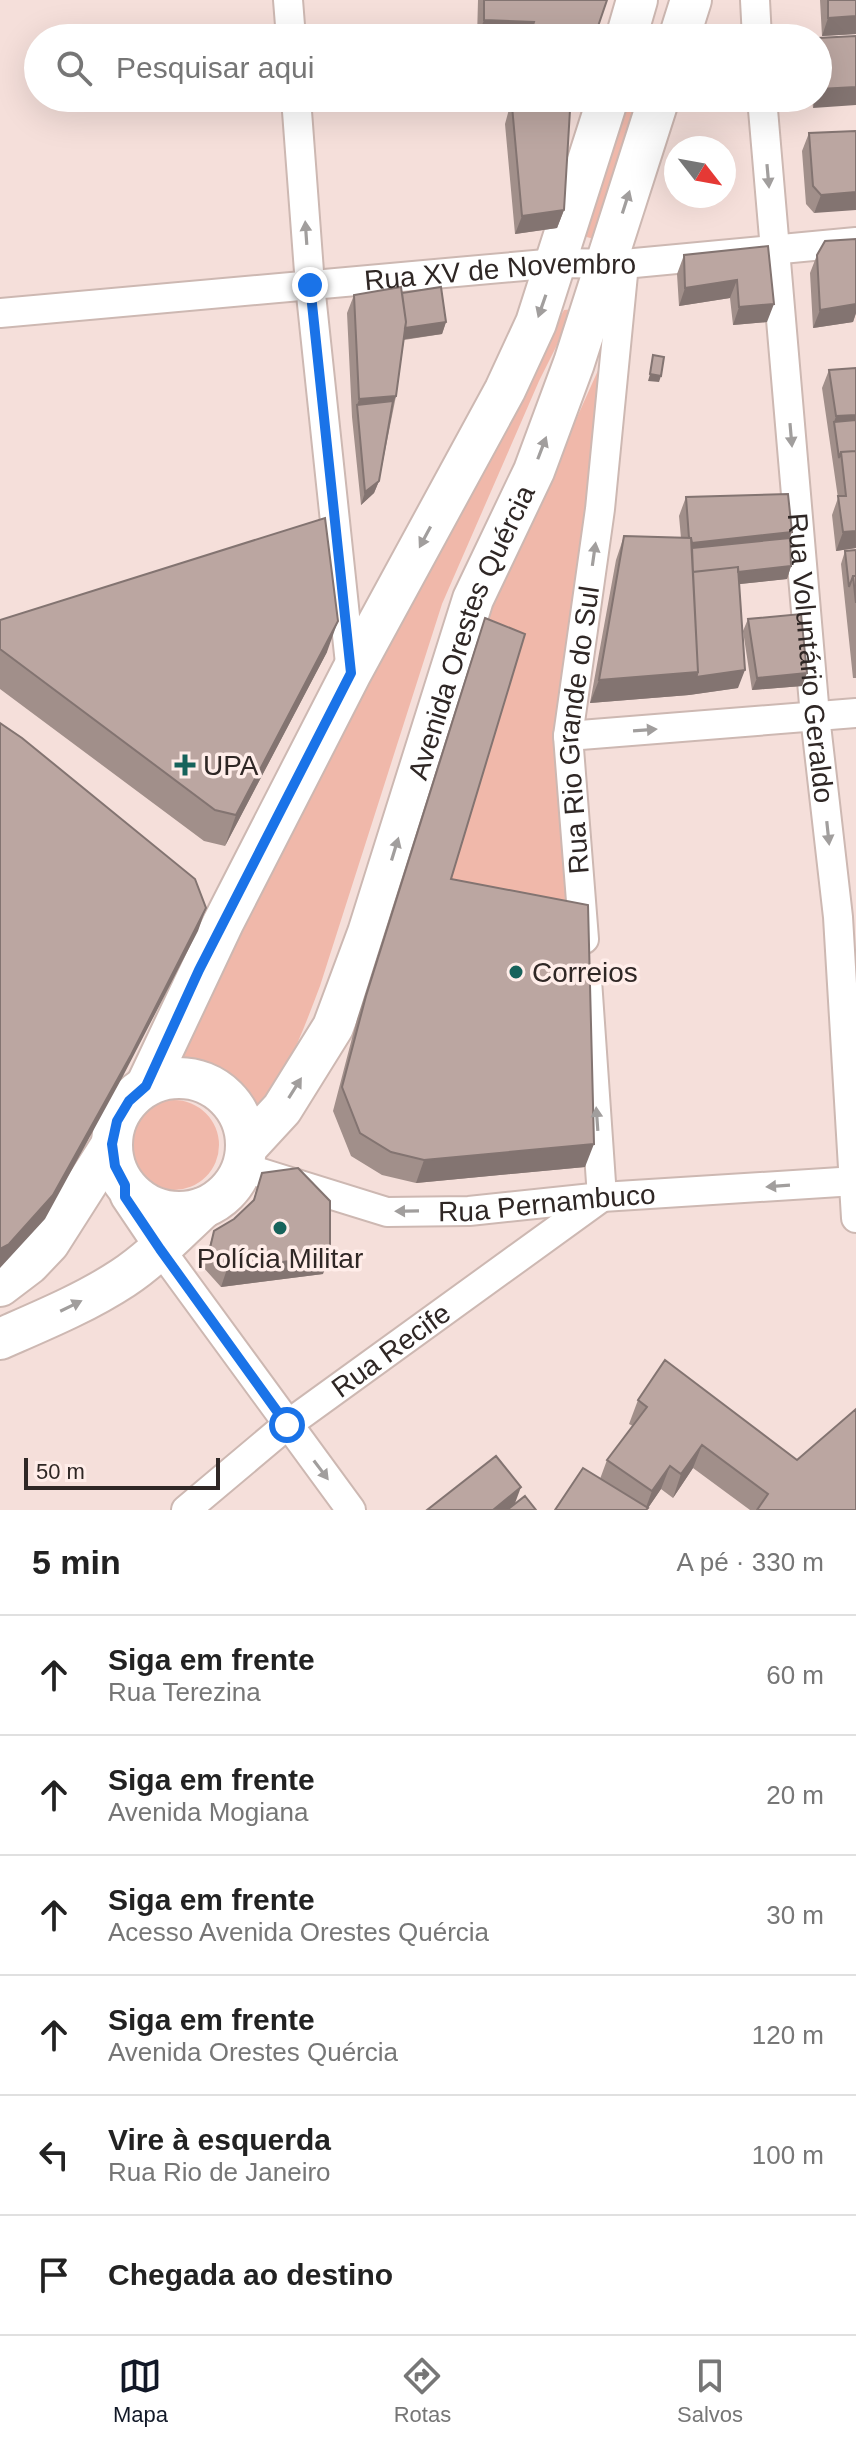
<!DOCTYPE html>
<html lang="pt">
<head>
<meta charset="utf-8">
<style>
	:root { --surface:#fff; --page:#f6f6f6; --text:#222; --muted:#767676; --line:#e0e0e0; --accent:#111827 }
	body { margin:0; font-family:Helvetica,sans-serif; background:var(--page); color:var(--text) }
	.compass { position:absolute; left:664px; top:136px; width:72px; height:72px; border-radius:50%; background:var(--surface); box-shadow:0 8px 32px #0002; rotate:121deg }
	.scale { position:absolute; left:24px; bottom:20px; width:196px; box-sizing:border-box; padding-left:8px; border:4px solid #2f2725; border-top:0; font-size:22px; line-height:28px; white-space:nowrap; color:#2f2725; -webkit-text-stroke:6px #ffede9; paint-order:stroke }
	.stop { position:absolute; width:24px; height:24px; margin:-18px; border:6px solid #1a73e8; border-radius:50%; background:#fff }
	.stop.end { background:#1a73e8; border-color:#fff; box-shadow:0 2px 8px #0008 }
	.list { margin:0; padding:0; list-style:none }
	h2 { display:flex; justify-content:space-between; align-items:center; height:104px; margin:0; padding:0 32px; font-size:34px }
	h2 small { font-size:26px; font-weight:400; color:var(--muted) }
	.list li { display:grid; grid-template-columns:52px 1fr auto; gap:24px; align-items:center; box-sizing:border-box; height:120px; padding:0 32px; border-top:2px solid var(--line) }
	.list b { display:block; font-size:30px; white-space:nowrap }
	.list p { margin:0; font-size:26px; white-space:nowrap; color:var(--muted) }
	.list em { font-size:26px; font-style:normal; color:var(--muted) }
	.icon { flex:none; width:44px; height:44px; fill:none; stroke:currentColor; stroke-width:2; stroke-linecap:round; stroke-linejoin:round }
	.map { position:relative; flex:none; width:856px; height:1510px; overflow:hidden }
	.search { position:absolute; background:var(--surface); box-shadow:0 8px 32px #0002; left:24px; right:24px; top:24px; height:88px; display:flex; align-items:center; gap:20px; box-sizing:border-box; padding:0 28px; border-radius:44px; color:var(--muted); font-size:30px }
	.sheet { height:824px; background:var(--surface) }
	nav { display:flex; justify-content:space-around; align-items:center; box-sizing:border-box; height:112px; border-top:2px solid var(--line); background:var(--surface); font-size:22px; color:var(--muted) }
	nav a { display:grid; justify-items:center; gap:4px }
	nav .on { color:var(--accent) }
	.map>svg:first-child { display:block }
	.green { fill:#f0b8aa }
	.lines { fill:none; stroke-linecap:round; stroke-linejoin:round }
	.minor-casing { stroke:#cdb8b2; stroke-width:32 }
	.secondary-casing { stroke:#cdb8b2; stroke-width:44 }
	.minor { stroke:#fff; stroke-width:28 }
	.secondary { stroke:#fff; stroke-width:40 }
	.wall { fill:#a18f8a }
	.shaded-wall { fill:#837471 }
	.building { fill:#bba6a1; stroke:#837471; stroke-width:2 }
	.oneway { fill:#a19e9d }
	.route { stroke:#1a73e8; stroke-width:10 }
	.poi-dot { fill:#17635b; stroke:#ffede9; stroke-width:3 }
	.labels { text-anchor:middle; stroke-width:7; stroke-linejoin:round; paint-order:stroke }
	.street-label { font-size:28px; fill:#2f2725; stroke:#ffede9 }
	.poi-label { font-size:28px; fill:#2f2725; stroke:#ffede9; text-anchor:start }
</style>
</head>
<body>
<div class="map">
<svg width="856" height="1510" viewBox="0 0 856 1510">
	<rect width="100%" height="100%" fill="#f5dfda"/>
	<path class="green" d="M617,98H644L601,241L576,234Z
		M575,309L539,381L442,604L320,986C303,1031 286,1076 258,1115C237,1085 215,1064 179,1060L301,796L564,310Z
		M608,348L561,709L579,928L443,902L474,648Z
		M129 1145a45 45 0 1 1 90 0a45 45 0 1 1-90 0Z"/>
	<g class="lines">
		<defs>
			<g id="minor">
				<path d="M288,0L291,38"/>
				<path d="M755,0L757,38"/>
				<path d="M296,98L310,285L351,673"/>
				<path id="s1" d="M762,98L815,716L838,917L856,1218"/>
				<path id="s2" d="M0,313L557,263L624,264L856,242"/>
				<path d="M568,736L856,713"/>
				<path id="s3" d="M584,939L568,736L600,509L624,264"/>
				<path id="s4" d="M242,1167L387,1212L469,1211L602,1197L856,1181"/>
				<path d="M125,1185V1197L160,1249L351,1510"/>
				<path id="s5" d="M186,1510L287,1425L602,1197L587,980"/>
			</g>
			<g id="secondary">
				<path d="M626,38L637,0"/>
				<path d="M679,38L691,0"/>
				<circle cx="179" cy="1145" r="67"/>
				<path d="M146,1086L223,923L351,673L505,390L536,323L608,98"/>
				<path id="s6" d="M246,1148L282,1109L333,1027L368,933L473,599L534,471L574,363L659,98"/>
				<path d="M0,1286L29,1264L49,1243L112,1144"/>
				<path d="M0,1339C41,1321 85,1303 123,1278C152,1259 177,1232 203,1208"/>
			</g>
		</defs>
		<use href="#minor" class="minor-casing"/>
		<use href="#secondary" class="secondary-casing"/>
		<use href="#minor" class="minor"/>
		<use href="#secondary" class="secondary"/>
	</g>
	<path class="wall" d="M478,0H607L594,38H477Z
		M820,0H856V34L822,36Z
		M856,36L813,108L812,98H818V38Z
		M512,98H574L570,110L564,210L557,228L515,234L505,124Z
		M856,131L814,213L806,204L802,151L809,133Z
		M856,239V313L853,322L813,328L810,273L817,255Z
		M768,246L767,322L733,325L730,298L679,306L677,274L684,255Z
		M402,293L446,322L442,334L404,340L396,396L379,481L374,493L361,505L352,417L347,313L354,295Z
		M829,370L856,548L836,551L832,515L838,498L822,388Z
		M686,497L790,538L791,566L787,579L739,584L738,688L689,695L590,703L616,560L624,536L681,538L679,516Z
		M856,550V678H853L841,564L845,551Z
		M485,618L451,879L585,1167L416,1183L382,1175L351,1156L333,1111L357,1019L477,641Z
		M748,619L802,686L752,690L743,631Z
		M0,620L327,652L225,846L204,841L0,689Z
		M262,1173L323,1274L221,1287L203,1267L214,1231L234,1219L253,1201Z
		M638,1400L856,1510H750L693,1468L673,1498L661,1489L648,1508L600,1479L607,1460L633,1426L629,1424Z"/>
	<path class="shaded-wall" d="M856,16V34L822,36L828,18Z
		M484,20L534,22L528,38H477Z
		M856,87V105L813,108L816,98H818L819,89Z
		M856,192V210L814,213L821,195Z
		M564,210L557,228L515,234L522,216Z
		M737,280L730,298L679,306L685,288Z
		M774,304L767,322L733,325L739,307Z
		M856,304V313L853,322L813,328L820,310Z
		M446,322L442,334L399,340L404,328Z
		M650,374L661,376L659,382L648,381Z
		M396,396L389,414L357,405L359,399Z
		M856,415V432L834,422L836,416Z
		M379,481L374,493L361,505L365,492Z
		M856,531V548L836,551L843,532Z
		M792,532L785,550L689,561L690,543Z
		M791,566L787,579L693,589L692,577Z
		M338,621L327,652L225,846L236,815Z
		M745,670L738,688L689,695L590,703L599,680L698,672Z
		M807,673L802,686L752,690L757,678Z
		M206,908L198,931L122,1078L45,1219L0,1268V1249Z
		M594,1144L585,1167L416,1183L424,1160Z
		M330,1256L323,1274L221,1287L227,1269Z
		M702,1445L693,1468L673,1498L681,1474Z
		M670,1466L661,1489L648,1508L645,1510L652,1491Z
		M521,1487L514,1506L509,1510H493Z"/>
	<path class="building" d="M484,0H607L594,38H529L534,22L484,20Z
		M828,0H856V16L828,18Z
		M856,36V87L819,89L818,38Z
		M514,98H574L570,110L564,210L522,216L512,106Z
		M856,131V192L821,195L813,186L809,133Z
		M856,239V304L820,310L817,255L825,241Z
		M768,246L774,304L739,307L737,280L685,288L684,255Z
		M401,287L406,322L396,396L359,399L354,295Z
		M441,287L446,322L405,328L406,322L402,293Z
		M653,355L664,357L661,376L650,374Z
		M856,368V415L836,416L829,370Z
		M393,401L379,481L365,492L357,405Z
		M856,420V451L841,452L839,458L834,422Z
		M856,451V531L843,532L838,496H846L841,452Z
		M788,494L792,532L692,543L691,538H689L686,497Z
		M325,518L338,621L236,815L215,810L0,649V620Z
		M624,536L691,538L698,672L599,680Z
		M790,538L791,566L738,572V567L693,572L692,548Z
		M856,550V576H853L849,587L845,551Z
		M738,567L745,670L696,677L698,672L693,572Z
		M853,576H856V603Z
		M801,614L807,673L757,678L748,619Z
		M485,618L525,634L451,879L588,905L594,1144L424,1160L391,1152L360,1133L342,1087L366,996Z
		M0,723L22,738L195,879L206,908L131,1055L53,1195L9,1244L0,1249Z
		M298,1168L330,1201V1256L227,1269L210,1248L214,1231L234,1219L254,1200L262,1173Z
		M665,1360L797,1460L856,1409V1510H757L768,1494L702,1445L681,1474L670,1466L652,1491L607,1460L647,1407L638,1400Z
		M496,1456L521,1487L493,1510H427Z
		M583,1468L648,1508L646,1510H555Z
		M525,1496L536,1510H507Z"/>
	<defs><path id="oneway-solid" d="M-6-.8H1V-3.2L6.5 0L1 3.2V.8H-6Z" transform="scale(2)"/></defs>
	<g class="oneway">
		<use href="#oneway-solid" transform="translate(768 176) rotate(85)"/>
		<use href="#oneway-solid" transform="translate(626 202) rotate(-72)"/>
		<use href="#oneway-solid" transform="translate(306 233) rotate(-94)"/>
		<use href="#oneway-solid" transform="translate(542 306) rotate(109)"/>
		<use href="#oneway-solid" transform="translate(791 435) rotate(85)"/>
		<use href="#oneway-solid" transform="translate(542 448) rotate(-69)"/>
		<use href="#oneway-solid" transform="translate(425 537) rotate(118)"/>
		<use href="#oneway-solid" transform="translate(594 554) rotate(-82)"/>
		<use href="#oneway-solid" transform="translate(645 730) rotate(-4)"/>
		<use href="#oneway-solid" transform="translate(828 833) rotate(84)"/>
		<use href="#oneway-solid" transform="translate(395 849) rotate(-73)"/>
		<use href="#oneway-solid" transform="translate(295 1088) rotate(-58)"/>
		<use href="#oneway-solid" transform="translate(597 1119) rotate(-94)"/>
		<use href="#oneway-solid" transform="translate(778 1186) rotate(176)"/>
		<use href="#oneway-solid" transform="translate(407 1211) rotate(179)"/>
		<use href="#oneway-solid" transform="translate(71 1306) rotate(-26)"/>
		<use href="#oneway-solid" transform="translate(321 1470) rotate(53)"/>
	</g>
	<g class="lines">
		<path class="route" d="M287,1425L160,1249L125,1197V1185L115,1166L112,1144L117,1121L129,1101L146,1086L199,970L351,673L310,285"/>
	</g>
	<g class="poi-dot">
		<path d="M181 753h8v8h8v8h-8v8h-8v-8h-8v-8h8z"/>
		<circle cx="516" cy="972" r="8"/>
		<circle cx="280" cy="1228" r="8"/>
	</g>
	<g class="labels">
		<g class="street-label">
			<text dy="10" stroke="none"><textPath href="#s2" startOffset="502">Rua XV de Novembro</textPath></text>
			<text dy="10" stroke="none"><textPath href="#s6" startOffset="568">Avenida Orestes Quércia</textPath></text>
			<text dy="10" stroke="none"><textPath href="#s1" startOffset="562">Rua Voluntário Geraldo</textPath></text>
			<text dy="10" stroke="none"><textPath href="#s3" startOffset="210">Rua Rio Grande do Sul</textPath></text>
			<text dy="10" stroke="none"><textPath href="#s4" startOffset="312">Rua Pernambuco</textPath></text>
			<text dy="10" stroke="none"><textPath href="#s5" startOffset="260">Rua Recife</textPath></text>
		</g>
		<g class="poi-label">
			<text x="203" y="775">UPA</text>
			<text x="532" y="982">Correios</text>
			<text x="280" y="1268" text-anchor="middle">Polícia Militar</text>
		</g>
	</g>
</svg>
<svg class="compass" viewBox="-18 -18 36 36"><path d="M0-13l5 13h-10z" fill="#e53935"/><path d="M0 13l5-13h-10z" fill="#767676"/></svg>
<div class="scale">50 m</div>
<div class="stop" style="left:287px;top:1425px"></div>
<div class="stop end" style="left:310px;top:285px"></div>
<div class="search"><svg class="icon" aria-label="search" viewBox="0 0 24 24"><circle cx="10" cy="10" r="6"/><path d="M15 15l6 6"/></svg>Pesquisar aqui</div>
</div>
<section class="sheet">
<h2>5 min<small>A pé · 330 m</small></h2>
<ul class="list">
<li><svg class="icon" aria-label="ahead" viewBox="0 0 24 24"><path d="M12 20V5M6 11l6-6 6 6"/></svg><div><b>Siga em frente</b><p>Rua Terezina</p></div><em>60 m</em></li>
<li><svg class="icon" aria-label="ahead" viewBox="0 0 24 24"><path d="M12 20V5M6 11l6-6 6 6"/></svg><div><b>Siga em frente</b><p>Avenida Mogiana</p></div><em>20 m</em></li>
<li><svg class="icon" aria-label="ahead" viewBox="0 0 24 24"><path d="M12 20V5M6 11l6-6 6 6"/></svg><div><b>Siga em frente</b><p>Acesso Avenida Orestes Quércia</p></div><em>30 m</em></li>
<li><svg class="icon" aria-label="ahead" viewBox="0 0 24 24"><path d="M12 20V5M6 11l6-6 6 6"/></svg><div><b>Siga em frente</b><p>Avenida Orestes Quércia</p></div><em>120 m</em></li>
<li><svg class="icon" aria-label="left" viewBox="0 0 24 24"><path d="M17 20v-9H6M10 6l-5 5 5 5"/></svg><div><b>Vire à esquerda</b><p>Rua Rio de Janeiro</p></div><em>100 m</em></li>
<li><svg class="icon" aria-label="arrive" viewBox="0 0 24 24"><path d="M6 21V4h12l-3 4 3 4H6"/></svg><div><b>Chegada ao destino</b></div></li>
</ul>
</section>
<nav>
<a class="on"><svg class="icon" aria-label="map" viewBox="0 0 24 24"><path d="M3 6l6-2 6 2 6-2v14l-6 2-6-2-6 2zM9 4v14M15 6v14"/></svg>Mapa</a>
<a><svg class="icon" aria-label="directions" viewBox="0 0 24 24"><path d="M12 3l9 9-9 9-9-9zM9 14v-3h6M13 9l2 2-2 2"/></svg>Rotas</a>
<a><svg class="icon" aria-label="saved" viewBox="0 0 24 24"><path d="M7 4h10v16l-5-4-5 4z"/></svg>Salvos</a>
</nav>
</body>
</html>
